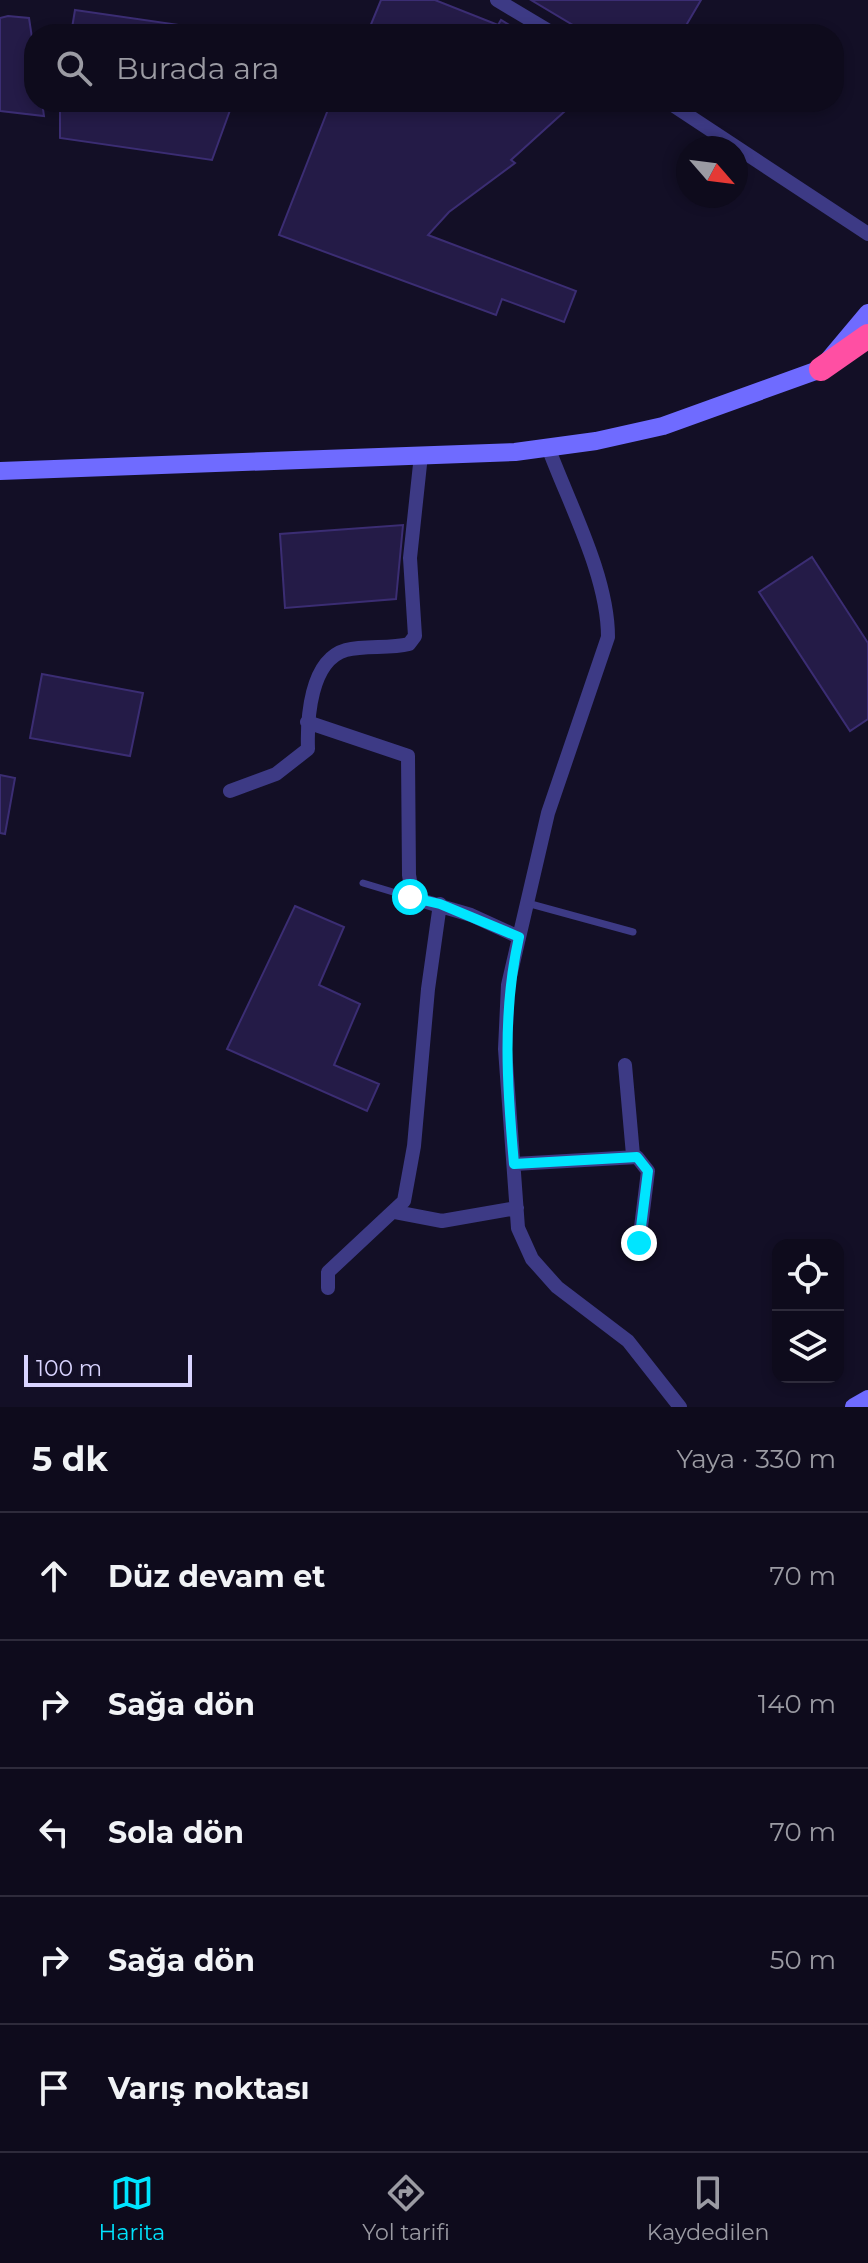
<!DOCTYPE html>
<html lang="tr">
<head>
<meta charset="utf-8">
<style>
	:root { --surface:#0e0b1c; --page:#171425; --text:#f1f3f6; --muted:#9b9ba3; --line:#2e2b3b; --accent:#00e5ff }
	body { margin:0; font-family:Montserrat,sans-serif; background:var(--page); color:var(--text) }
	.controls { position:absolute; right:24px; bottom:24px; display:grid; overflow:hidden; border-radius:16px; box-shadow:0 4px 12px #0003 }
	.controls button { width:72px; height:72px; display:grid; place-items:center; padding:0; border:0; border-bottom:2px solid var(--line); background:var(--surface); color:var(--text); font:40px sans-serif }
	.compass { position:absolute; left:676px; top:136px; width:72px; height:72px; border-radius:50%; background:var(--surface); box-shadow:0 4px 12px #0003; rotate:118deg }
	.scale { position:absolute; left:24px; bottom:20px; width:168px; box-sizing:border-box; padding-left:8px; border:4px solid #d9d4ff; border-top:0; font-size:22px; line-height:28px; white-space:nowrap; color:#d9d4ff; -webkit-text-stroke:6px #130f26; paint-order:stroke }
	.stop { position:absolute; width:24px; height:24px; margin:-18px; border:6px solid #00e5ff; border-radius:50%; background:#fff }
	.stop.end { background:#00e5ff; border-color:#fff; box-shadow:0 2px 8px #0008 }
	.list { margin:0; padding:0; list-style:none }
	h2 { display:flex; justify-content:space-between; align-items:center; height:104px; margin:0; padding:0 32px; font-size:34px }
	h2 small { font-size:26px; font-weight:400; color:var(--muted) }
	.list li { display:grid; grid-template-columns:52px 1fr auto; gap:24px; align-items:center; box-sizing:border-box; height:128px; padding:0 32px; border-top:2px solid var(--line) }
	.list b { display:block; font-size:30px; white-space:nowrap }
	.list em { font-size:26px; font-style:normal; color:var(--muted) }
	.icon { flex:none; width:44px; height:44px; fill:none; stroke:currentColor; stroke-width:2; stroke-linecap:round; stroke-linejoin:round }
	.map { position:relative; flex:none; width:868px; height:1407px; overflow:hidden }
	.search { position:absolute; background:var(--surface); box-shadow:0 4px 12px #0003; left:24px; right:24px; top:24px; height:88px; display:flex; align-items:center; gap:20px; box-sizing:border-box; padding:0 28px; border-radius:32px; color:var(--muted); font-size:30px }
	.sheet { height:744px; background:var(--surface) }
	nav { display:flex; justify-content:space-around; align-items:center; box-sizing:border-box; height:112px; border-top:2px solid var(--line); background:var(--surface); font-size:22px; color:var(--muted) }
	nav a { display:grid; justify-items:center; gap:4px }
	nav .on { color:var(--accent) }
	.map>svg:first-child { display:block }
	.building { fill:#241b47; stroke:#3b2d73; stroke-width:2 }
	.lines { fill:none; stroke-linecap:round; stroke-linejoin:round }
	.lane { stroke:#3d3a85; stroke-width:7 }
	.street { stroke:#3d3a85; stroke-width:14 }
	.secondary { stroke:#6f6bff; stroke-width:18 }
	.highway { stroke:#ff4fa3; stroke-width:24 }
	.route { stroke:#00e5ff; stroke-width:10 }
</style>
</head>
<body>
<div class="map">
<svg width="868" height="1407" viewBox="0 0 868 1407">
	<rect width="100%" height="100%" fill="#130f26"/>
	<path class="building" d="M381,0H435L498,25L501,20L524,34H367Z
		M531,0H701L681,34H588Z
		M75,10L207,29V34H71Z
		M8,16L29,18L34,51V102H42L44,116L0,111V18Z
		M60,102H233L212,160L60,138Z
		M331,102H575L511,160L515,163L449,212L428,235L576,291L564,322L502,299L496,315L279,235Z
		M403,525L396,599L285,608L280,534Z
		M812,557L868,643V719L850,731L759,592Z
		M42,674L143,693L130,756L30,738Z
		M0,775L15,778L5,834L0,833Z
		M295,906L344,927L319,985L360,1004L334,1065L379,1084L367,1111L227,1049Z"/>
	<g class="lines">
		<path class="lane" d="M363,883L413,898
			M527,903L633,932"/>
		<path class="street" d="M497,0L554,34
			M668,102L868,234
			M548,447C569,504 608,576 608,637L548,813L508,985L505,1049L518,1228L532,1259L557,1287L628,1341L680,1407
			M307,722L408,756L409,875L413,898L471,915L519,937
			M230,791L276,774L308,749C307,719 310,660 346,650C366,645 389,649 409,644L415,636L410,558L421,455
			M625,1065L633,1155
			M514,1164L637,1157L648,1171L639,1243
			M395,1212L442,1221L517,1208
			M328,1288V1272L404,1201L414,1146L428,989L440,904"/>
		<path class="secondary" d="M0,471L515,452L596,441L663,426L821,369L868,313
			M854,1407L868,1399"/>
		<path class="highway" d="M821,369L868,336"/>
	</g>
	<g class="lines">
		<path class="route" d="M410,897L440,904L519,937C502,1013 507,1086 514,1164L637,1157L648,1171L639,1243"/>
	</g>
</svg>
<div class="controls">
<button><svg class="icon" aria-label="locate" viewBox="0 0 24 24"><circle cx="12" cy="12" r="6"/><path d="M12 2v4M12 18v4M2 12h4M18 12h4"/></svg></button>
<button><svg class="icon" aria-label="layers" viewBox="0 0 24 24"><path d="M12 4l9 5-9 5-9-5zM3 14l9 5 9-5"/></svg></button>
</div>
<svg class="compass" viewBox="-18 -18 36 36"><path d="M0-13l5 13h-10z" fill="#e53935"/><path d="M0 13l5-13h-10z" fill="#9b9ba3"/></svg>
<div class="scale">100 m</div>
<div class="stop" style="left:410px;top:897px"></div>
<div class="stop end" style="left:639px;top:1243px"></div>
<div class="search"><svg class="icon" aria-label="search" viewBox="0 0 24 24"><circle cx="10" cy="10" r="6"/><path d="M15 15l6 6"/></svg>Burada ara</div>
</div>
<section class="sheet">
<h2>5 dk<small>Yaya · 330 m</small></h2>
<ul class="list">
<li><svg class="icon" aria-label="ahead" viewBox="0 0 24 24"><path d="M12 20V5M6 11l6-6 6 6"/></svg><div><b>Düz devam et</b></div><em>70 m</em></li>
<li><svg class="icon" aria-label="right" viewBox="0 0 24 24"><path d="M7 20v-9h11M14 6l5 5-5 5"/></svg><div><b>Sağa dön</b></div><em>140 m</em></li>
<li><svg class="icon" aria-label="left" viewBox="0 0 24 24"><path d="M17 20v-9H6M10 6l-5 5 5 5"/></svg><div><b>Sola dön</b></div><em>70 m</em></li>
<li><svg class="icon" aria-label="right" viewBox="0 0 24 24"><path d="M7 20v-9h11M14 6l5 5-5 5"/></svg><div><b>Sağa dön</b></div><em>50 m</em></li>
<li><svg class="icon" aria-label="arrive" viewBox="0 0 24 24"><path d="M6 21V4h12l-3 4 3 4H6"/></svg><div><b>Varış noktası</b></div></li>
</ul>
</section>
<nav>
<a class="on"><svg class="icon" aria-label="map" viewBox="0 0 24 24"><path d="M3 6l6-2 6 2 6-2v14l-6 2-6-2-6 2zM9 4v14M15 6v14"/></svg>Harita</a>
<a><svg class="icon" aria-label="directions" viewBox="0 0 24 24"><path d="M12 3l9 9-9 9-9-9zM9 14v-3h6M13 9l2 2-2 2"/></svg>Yol tarifi</a>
<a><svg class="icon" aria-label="saved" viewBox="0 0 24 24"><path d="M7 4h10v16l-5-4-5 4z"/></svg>Kaydedilen</a>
</nav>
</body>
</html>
